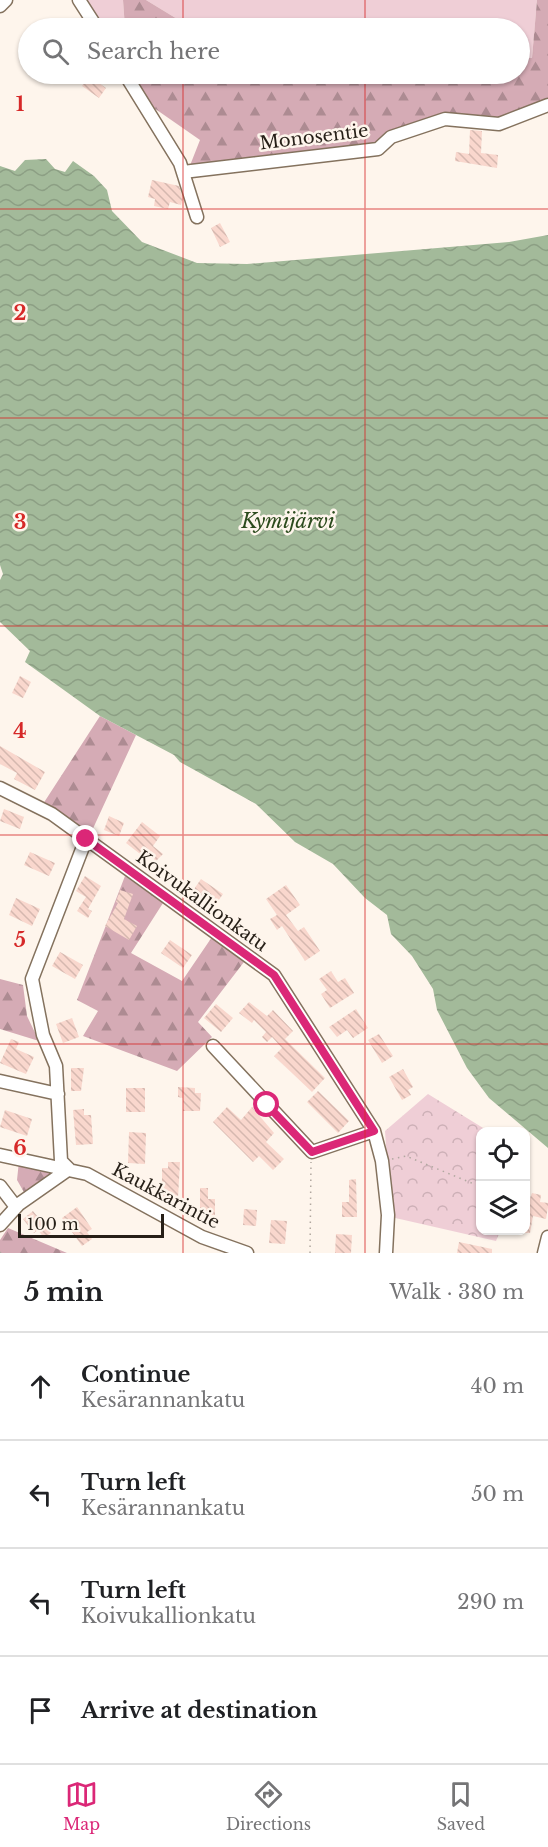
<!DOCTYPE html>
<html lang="en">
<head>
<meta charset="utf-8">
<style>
	:root { --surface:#fff; --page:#f6f6f6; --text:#202124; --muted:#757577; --line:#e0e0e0; --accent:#db2777 }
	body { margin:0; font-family:"Libre Baskerville",serif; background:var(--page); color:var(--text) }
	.controls { position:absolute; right:18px; bottom:18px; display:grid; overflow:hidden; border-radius:12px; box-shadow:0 2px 4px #0004 }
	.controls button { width:54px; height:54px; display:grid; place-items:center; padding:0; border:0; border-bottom:2px solid var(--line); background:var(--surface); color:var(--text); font:30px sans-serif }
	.scale { position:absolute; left:18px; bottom:15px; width:146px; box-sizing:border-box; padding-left:6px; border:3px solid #261f17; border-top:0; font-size:16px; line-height:21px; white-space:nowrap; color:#261f17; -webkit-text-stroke:4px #fef5ec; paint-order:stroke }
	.stop { position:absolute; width:18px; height:18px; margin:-14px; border:4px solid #db2777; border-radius:50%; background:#fff }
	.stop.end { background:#db2777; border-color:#fff; box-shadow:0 2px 6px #0008 }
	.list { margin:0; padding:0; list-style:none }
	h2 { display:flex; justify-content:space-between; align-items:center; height:78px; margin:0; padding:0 24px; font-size:26px }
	h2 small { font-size:20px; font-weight:400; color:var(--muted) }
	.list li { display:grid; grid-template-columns:39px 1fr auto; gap:18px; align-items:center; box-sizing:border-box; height:108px; padding:0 24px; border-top:2px solid var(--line) }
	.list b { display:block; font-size:22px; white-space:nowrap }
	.list p { margin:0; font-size:20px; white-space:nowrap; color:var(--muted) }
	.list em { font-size:20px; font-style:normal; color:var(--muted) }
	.icon { flex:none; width:33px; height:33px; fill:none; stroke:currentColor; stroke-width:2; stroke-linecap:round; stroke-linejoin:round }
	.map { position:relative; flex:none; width:548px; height:1253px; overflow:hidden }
	.search { position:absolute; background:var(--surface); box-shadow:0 2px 4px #0004; left:18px; right:18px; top:18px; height:66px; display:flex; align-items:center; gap:15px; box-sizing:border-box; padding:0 21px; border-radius:33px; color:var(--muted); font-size:22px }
	.sheet { height:510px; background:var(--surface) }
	nav { display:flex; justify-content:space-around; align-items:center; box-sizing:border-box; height:84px; border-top:2px solid var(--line); background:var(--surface); font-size:16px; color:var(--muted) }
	nav a { display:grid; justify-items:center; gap:3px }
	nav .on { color:var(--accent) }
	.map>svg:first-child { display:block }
	.grass { fill:#efced6 }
	.forest { fill:url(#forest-firs) }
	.park { fill:url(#park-crowns) }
	.water { fill:url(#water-waves) }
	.building { fill:url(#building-back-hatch) }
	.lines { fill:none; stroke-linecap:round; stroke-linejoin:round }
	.minor-casing { stroke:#84725e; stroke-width:15 }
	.path { stroke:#b1a8a0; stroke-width:1.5; stroke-dasharray:1.5 4.5; stroke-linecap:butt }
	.minor { stroke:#fff; stroke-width:12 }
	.route { stroke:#db2777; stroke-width:8 }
	.grid { fill:none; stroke:#d62828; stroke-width:1.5; stroke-opacity:0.55 }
	.labels { text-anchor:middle; stroke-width:5; stroke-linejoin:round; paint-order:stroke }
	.street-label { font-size:18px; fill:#261f17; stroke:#fef5ec }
	.water-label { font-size:20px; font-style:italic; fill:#2c4b1d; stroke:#fef5ec }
	.grid-label { font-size:20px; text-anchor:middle; font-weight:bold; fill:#d62828; stroke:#fef5ec; stroke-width:5; stroke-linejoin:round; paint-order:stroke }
</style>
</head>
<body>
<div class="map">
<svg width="548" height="1253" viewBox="0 0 548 1253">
	<defs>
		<pattern id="forest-firs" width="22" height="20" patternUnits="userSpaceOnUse" patternTransform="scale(1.5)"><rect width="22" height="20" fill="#d5abb5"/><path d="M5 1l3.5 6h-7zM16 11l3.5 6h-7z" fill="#ad8b92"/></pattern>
		<pattern id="park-crowns" width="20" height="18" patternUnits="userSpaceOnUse" patternTransform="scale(1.5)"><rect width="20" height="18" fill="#efced6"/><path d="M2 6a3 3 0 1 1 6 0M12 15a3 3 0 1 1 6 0" fill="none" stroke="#cdb0b7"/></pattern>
		<pattern id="water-waves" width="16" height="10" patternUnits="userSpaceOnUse" patternTransform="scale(1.5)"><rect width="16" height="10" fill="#a3ba9a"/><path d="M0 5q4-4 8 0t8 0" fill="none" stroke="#8c9f84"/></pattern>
		<pattern id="building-back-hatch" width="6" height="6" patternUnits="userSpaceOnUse" patternTransform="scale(1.5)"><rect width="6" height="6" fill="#f9d7cd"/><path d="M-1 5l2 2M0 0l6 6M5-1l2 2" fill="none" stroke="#d5b8af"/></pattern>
	</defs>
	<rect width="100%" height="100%" fill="#fef5ec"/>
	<path class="grass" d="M85,0H123L125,28H103Z
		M146,0H537L532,58L520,57V28H192Z"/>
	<path class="forest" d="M123,0H146L192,28H125Z
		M537,0H548V101L498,121L444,117L377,147L189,168L200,140L154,108L132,74H520V57L532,58Z
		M100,716L136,735L90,835L43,804Z
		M125,876L163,903L131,953L182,981L212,937L244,962L198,1022L212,1037L177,1071L83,1036L98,1011L77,1000Z
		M0,979L23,985L27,1016L39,1041L0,1029Z
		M19,1161L58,1172L25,1194L17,1180Z
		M8,1228L67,1253H0V1240Z"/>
	<path class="park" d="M428,1094L488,1131L480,1132V1230L500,1231L496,1241L391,1217L385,1131Z"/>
	<path class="water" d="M46,159L55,169L65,172L73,161L94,176L107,190L112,211L142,242L197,263L247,264L509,242L548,235V1148L489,1098L467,1068L437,1010L433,989L412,956L391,934L387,915L365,898L333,864L295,842L256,804L180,762L174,755L100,716L25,662L30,651L0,622V580L3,574L0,565V166L15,171L25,160Z"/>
	<path class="building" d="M89,76L106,88L99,98L82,86Z
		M470,130L482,131L481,153L498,155L497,168L455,161L456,152L469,154Z
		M152,180L179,186L183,198L181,205L170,202L168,209L154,206L155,199L148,197Z
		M220,223L230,242L220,247L211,228Z
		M20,676L31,682L23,698L12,693Z
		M0,746L45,772L35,790L14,779L17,773L0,764Z
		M4,809L24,817L20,829L0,821Z
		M109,816L124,823L119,836L104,830Z
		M142,822L160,836L153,846L163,854L156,861L147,853L144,857L126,843Z
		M30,852L55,863L49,876L24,865Z
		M85,876L101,886L88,909L92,911L88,918L77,911L86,897L76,891Z
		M201,879L223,894L214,907L192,892Z
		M286,885L300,905L286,915L298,931L304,927L320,951L305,961L282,926L277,930L270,919L277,915L266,899Z
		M120,890L133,894L124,919L137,926L129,940L105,926L118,903L116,902Z
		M16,898L40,909L32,926L9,915Z
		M170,940L192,955L183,968L161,953Z
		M60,952L83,965L75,979L52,966Z
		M331,971L338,982L345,978L354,993L330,1008L321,994L327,990L319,979Z
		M249,1002L267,1016L273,1010L293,1031L285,1039L325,1078L312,1092L274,1056L282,1048L272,1037L267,1042L262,1037L266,1032L254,1020L252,1023L239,1013Z
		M216,1004L233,1018L221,1032L204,1018Z
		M356,1009L368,1028L353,1038L347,1030L337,1037L329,1027Z
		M72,1018L79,1037L63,1043L56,1024Z
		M379,1034L393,1056L382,1063L368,1040Z
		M11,1039L19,1042L16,1049L34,1057L26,1074L0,1063Z
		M71,1068H84L81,1091H71Z
		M403,1069L413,1087L408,1090L411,1095L402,1100L389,1077Z
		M178,1087L195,1088V1093H201L200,1111H183V1098L178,1097Z
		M126,1088H145V1112H126Z
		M318,1091L349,1121L338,1133L307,1102Z
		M227,1107L241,1120L252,1107L274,1133L266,1142L284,1159L273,1170L259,1156L253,1162L213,1122Z
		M84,1109V1115H91L93,1144L76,1145L73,1110Z
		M5,1110L32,1119L27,1136L0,1127Z
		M129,1132L146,1133L145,1164L128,1163Z
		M168,1162H180L178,1198H162V1168H168Z
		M356,1179L357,1217H342V1202H349V1180Z
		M200,1188H208V1199H215V1215H200Z
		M532,1193L541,1195L540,1202L548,1203V1207L546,1219L533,1216L530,1233H525V1211Z
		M77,1207L92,1229L87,1232L92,1239L82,1246L62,1218Z
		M244,1209L257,1210L256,1226L243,1225Z
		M33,1211L51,1233L44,1238L38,1230L34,1233L23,1219Z
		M271,1220L287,1221L285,1244L269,1243Z
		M336,1234L352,1235L351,1253H335Z
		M459,1242L492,1249V1253H457Z"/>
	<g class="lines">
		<defs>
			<path id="minor" d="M79,0L97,28
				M0,6L6,0
				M125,74L180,163L197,217
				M183,172L378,149L391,137L445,119L499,124L548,105
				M0,788L52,814L274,975L374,1131L382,1161L388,1215L386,1253
				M213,1046L312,1152L374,1131
				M0,1081L58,1094
				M0,1155L87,1174L202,1237L247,1253
				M69,1169L61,1161L56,1066L43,1035L32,979L86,839
				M0,1186L16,1207
				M0,1225L19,1204L69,1169
				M544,1253L548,1237"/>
		</defs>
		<use href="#minor" class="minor-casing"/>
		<path class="path" d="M392,1159L406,1156L474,1184L480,1183
			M0,1252L1,1253
			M310,1253L311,1162"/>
		<use href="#minor" class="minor"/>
	</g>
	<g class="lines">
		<path class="route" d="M86,839L274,975L374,1131L312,1152L267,1105"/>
	</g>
	<path class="grid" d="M183,0V28M365,0V28M183,74V1253M365,74V1253M0,209H548M0,418H548M0,626H548M0,835H548M0,1044H548"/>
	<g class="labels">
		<g class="street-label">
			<text transform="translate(314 137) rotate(-7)" y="6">Monosentie</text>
			<text transform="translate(202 901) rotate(36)" y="6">Koivukallionkatu</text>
			<text transform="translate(166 1196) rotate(28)" y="6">Kaukkarintie</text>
		</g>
		<g class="water-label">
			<text x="288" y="528">Kymijärvi</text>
		</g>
	</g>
	<g class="grid-label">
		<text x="20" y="111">1</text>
		<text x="20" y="320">2</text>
		<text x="20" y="529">3</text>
		<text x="20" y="738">4</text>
		<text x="20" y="947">5</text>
		<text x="20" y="1155">6</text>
	</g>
</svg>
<div class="controls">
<button><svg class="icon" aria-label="locate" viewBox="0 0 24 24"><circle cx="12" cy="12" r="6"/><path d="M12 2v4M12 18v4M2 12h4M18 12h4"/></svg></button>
<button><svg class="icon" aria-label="layers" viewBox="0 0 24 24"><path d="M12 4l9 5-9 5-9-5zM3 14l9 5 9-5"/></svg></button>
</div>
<div class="scale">100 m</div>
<div class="stop" style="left:267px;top:1105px"></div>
<div class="stop end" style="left:86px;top:839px"></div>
<div class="search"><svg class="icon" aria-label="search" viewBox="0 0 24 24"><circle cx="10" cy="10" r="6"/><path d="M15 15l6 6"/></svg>Search here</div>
</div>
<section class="sheet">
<h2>5 min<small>Walk · 380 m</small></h2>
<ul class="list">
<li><svg class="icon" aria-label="ahead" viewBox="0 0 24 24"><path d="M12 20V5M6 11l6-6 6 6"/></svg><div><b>Continue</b><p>Kesärannankatu</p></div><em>40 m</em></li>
<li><svg class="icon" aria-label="left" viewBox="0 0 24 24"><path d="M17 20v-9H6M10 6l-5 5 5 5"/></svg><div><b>Turn left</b><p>Kesärannankatu</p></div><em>50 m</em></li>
<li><svg class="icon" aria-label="left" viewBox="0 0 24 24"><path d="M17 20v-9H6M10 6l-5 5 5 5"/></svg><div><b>Turn left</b><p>Koivukallionkatu</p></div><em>290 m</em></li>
<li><svg class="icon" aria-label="arrive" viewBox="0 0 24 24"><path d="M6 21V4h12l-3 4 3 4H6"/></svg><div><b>Arrive at destination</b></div></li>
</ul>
</section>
<nav>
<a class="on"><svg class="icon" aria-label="map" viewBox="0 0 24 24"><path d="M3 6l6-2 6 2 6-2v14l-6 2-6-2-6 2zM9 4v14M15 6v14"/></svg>Map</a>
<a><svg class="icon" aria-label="directions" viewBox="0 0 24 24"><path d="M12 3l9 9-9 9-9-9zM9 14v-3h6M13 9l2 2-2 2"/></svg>Directions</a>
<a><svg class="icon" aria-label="saved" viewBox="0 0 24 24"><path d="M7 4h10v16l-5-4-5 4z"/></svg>Saved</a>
</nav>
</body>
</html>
